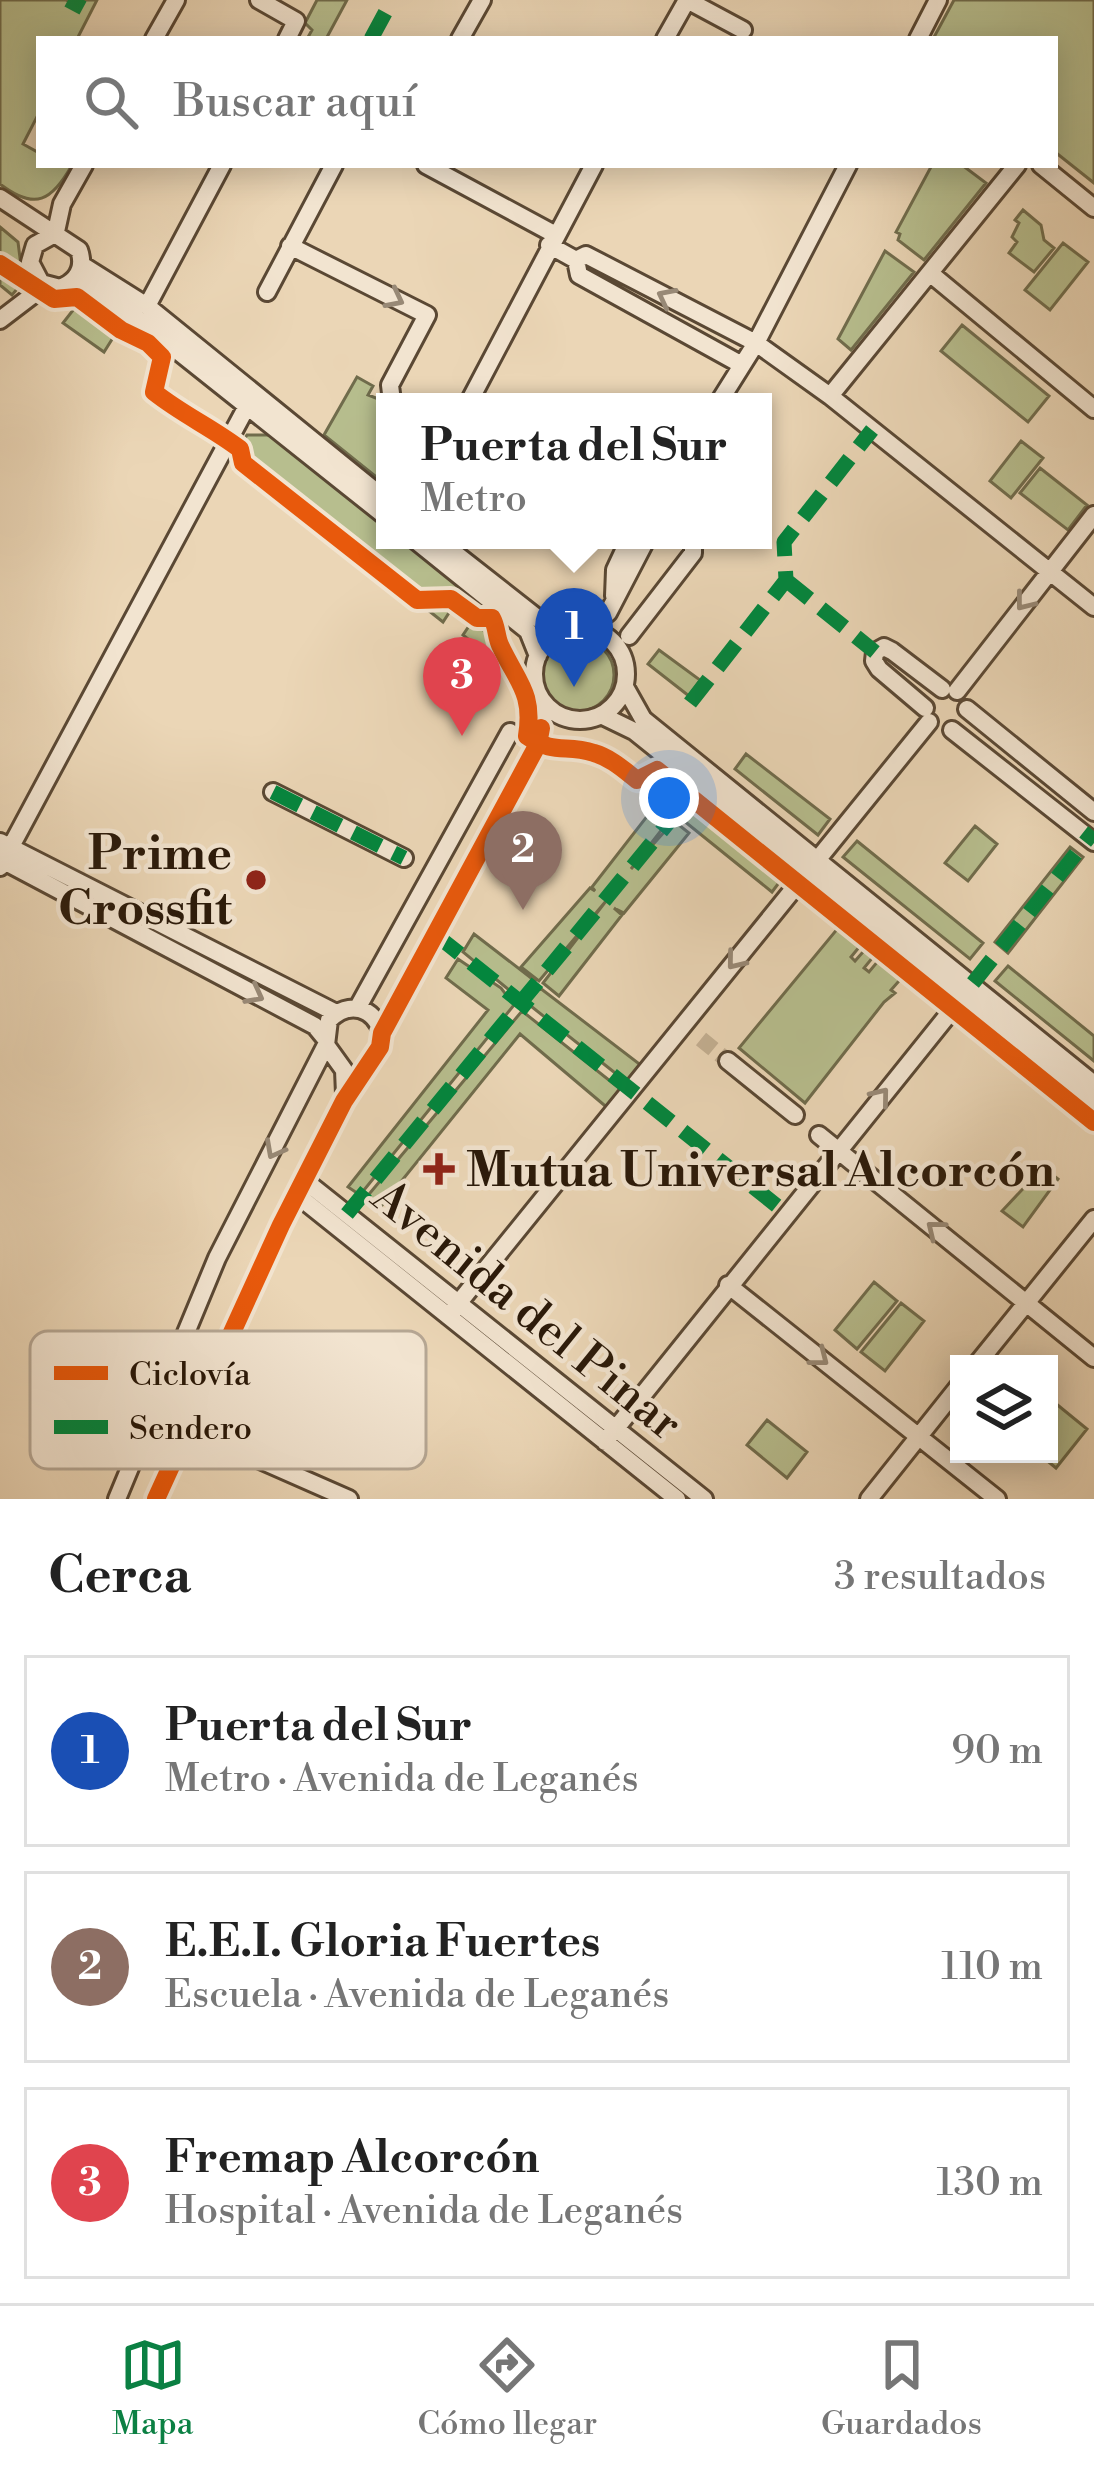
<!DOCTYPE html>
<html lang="es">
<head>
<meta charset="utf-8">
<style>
	:root { --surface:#fff; --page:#f6f6f6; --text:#222; --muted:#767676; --line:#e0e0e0; --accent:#0b8043 }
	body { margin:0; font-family:"Libre Bodoni",serif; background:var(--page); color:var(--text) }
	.controls { position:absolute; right:36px; bottom:36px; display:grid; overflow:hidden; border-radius:0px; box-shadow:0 6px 30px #0003 }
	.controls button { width:108px; height:108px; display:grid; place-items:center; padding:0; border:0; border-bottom:3px solid var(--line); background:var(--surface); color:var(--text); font:60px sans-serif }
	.you { position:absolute; left:669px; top:798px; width:42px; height:42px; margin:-30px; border:9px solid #fff; border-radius:50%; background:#1a73e8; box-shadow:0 0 0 18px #1a73e833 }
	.badge { display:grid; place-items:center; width:78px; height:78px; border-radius:50%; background:var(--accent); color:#fff; font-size:39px; font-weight:700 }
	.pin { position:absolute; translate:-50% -99px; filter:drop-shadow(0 3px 6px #0008) }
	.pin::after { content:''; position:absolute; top:63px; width:42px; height:36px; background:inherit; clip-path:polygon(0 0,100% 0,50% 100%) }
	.popup { position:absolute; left:376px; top:393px; width:396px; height:156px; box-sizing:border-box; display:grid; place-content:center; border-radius:0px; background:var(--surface); filter:drop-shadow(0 3px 9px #0005); font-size:39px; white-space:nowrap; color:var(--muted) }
	.popup b { font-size:45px; color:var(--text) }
	.popup::after { content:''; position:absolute; left:50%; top:100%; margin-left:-24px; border:24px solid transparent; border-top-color:var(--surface) }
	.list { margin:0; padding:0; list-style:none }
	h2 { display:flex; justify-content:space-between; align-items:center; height:156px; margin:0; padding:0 48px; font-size:51px }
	h2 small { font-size:39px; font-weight:400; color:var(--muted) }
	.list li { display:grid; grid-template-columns:78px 1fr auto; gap:36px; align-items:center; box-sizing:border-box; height:192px; margin:0 24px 24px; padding:0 24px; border:3px solid var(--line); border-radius:0px }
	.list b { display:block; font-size:45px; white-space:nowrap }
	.list p { margin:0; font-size:39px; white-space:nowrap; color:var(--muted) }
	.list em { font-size:39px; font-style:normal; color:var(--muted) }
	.icon { flex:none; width:66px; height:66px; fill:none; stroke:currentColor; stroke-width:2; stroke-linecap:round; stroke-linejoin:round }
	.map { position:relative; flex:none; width:1094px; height:1499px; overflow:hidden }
	.search { position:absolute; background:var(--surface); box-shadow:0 6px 30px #0003; left:36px; right:36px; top:36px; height:132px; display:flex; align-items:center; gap:30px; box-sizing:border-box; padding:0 42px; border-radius:0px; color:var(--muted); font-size:45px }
	.sheet { height:804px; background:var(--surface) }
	nav { display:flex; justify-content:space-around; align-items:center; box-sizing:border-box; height:168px; border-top:3px solid var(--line); background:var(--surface); font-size:33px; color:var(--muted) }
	nav a { display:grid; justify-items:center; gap:6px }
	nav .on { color:var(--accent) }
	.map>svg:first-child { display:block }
	.green { fill:#b7be8e; stroke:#706c4c; stroke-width:3 }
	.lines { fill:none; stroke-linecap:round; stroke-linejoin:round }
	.minor-tunnel { stroke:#c4b093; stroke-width:16; stroke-dasharray:16 8; stroke-linecap:butt }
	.minor-casing { stroke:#5a4834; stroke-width:22 }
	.minor { stroke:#f2e4d0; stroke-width:16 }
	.quiet { stroke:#00873e; stroke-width:15; stroke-dasharray:30 15; stroke-linecap:butt }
	.cycleway-casing { stroke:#f2e4d0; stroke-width:26 }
	.cycleway { stroke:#e8590c; stroke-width:18 }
	.oneway { stroke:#988976 }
	.poi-dot { fill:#8f2418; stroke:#f2e4d0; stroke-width:4.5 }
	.labels { text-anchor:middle; stroke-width:9; stroke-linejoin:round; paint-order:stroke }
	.poi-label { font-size:48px; font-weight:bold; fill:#2a1909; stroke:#f2e4d0; text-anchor:end }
	.street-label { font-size:48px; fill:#2a1909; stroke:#f2e4d0 }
	.key { fill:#f2e4d0; stroke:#b6a794; stroke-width:3 }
	.key-label { font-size:33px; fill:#2a1909 }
</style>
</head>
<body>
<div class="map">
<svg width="1094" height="1499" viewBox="0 0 1094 1499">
	<rect width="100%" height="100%" fill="#ebd6b6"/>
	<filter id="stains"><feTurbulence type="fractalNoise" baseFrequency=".00167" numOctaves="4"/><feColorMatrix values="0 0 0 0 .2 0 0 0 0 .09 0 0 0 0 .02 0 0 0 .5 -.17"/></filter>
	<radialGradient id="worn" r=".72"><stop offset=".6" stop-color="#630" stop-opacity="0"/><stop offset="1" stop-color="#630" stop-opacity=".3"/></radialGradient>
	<path class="green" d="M0,0H66L73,4L76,0H97L77,39H39V113L23,144L39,153V165H72C52,201 35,211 0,184Z
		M317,0H347L326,39H307L312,30L305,23Z
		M954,0H1094V183L1055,152V39H933Z
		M932,165H962L986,183L924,260L898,240L900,234L896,232Z
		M1023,210L1041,225L1044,240L1054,248L1034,272L1009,253L1017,242L1012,237L1019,223L1015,220Z
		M0,227L18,242L23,282L12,295L0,285Z
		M1063,243L1088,262L1050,310L1025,290Z
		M885,251L914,272L851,350L838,339Z
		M77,305L116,333L104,352L63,323Z
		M962,325L1049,396L1028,422L941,351Z
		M357,377L373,386L368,395L381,400L385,413V484L324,435Z
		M247,435H272L385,525V540H404L465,588L443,622L234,456Z
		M1021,441L1043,458L1011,498L990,481Z
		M1040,468L1087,505L1068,530L1020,493Z
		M473,620L520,666L515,677L463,635Z
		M542 675a36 36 0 1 1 72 0a36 36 0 1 1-72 0Z
		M659,650L700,680L689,696L648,664Z
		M746,754L830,819L818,835L735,769Z
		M676,788L784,876L772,892L663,804Z
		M655,806L668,816L667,823L631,869L674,821L689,833L624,913L614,908L622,915L559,996L543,983L606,901L539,981L521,967L590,888L595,891L592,887Z
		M975,826L997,844L968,881L945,863Z
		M857,841L983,943L970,959L843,857Z
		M1070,847L1083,857L1008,953L995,942Z
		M843,922L865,940L851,957L855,961L870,944L878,951L864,968L869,972L883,955L906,973L891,990L895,993L884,1002L805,1103L739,1048Z
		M474,934L535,981L520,999L463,952Z
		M458,959L501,988L514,1005L360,1195L348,1187L488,1010L446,978Z
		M1008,966L1094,1036V1061L995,981Z
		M540,988L642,1066L629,1084L527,1003Z
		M522,1011L624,1092L610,1110L520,1034L379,1209L365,1199Z
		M1039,1164L1058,1179L1023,1227L1002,1211L1036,1175Z
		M874,1282L897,1301L857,1349L835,1330Z
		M901,1303L924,1321L885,1371L861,1352Z
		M1049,1398L1087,1429L1056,1468L1039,1454H1049Z
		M767,1420L807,1452L787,1478L747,1445Z"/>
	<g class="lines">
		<path class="minor-tunnel" d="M701,1039L728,1061"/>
		<defs>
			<path id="minor" d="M259,0L296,21L287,39
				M154,39L176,0
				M460,39L482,0
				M665,39L687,0L743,30
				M918,39L938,0
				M426,165L554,234
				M1041,165L1094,208
				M0,198L79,250C85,267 78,281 60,288L41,283L30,262L35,245L53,235
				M55,236L62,204L84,165
				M549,245L576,260L586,255L756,343L830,396L1094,607
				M290,246L427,315L390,385L392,402
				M576,260L579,275L742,365
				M82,265L147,306L385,499
				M931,274L1094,409
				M77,277L91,282L385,516
				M267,292L334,165
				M147,306L222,165
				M0,320L38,291L41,283
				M830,396L1017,165
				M469,402L594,165
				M719,402L756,343L848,165
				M415,540L528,631L538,656
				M438,540L545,624L562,631
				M614,596L615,570L629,540
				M534 674a46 46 0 1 1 92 0a46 46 0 1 1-92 0Z
				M586,628L608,613L646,540
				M629,636L693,553V540
				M625,687L643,719L1094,1084
				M957,691L1094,515
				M925,708L879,669L874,661L875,652L884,647L892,651L942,689
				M967,709L1094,812
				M601,715L634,731L1094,1100
				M952,730L1094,842
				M273,792L404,858
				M0,842L336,1013
				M0,859L315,1026L324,1037
				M818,859L929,722
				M0,867L246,408
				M358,1007L510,732
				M728,1061L795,1115
				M345,1094L344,1070L326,1045L329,1020C349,1000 374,1007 382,1033
				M819,1135L1094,1358
				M304,1180L704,1499
				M297,1195L677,1499
				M728,1285L997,1499
				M448,1316L809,870
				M977,1364L1094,1219
				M187,1428L349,1499
				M605,1442L964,995
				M117,1499L217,1258L326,1045
				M156,1499L281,1225L344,1101L380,1047L382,1033L538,744L543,712L540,698
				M869,1499L959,1386"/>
		</defs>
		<use href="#minor" class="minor-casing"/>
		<use href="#minor" class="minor"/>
		<path class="quiet" d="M68,0L83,8
			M371,39L392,0
			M786,580L875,652
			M690,703L786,580L784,542L872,430
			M273,792L404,858
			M436,935L786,1213
			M973,983L1094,831
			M347,1214L673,817L649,796"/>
		<defs>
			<path id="cycleway" d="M0,264L54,299L77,297L121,330L148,343L162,357L154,392C183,415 211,427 240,449L243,463L417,600L451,599L477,618H492C497,627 496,636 500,645C517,682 534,692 527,736C556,756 565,743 594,753C611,758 624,770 637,780L657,770L1094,1122
				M156,1499L281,1225L344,1101L380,1047L382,1033L538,744L541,728"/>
		</defs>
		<use href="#cycleway" class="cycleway-casing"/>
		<use href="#cycleway" class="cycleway"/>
	</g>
	<defs><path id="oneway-chevron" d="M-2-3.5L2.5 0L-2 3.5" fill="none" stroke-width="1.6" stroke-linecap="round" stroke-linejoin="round" transform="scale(3)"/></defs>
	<g class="oneway">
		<use href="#oneway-chevron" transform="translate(666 297) rotate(-153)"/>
		<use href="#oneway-chevron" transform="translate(395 299) rotate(27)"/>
		<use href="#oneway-chevron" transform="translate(1024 602) rotate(128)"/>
		<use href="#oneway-chevron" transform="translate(735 961) rotate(129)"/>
		<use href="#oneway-chevron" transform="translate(255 995) rotate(28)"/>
		<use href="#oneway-chevron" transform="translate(881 1096) rotate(-51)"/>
		<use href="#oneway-chevron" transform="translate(274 1150) rotate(118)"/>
		<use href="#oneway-chevron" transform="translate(935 1229) rotate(-141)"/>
		<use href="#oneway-chevron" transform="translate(820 1358) rotate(38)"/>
	</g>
	<g class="poi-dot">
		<circle cx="256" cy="880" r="12"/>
		<path d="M433 1151h12v12h12v12h-12v12h-12v-12h-12v-12h12z"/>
	</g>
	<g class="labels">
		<g class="poi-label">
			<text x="232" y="869">Prime<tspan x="232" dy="55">Crossfit</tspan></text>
			<text x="466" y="1186" text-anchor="start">Mutua Universal Alcorcón</text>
		</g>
		<g class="street-label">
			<text transform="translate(528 1309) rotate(39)" y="17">Avenida del Pinar</text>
		</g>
	</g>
	<rect x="30" y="1331" width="396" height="138" rx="18" class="key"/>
	<rect x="54" y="1366" width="54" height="14" fill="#e8590c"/>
	<rect x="54" y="1420" width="54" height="14" fill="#00873e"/>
	<g class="key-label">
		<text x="129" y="1385">Ciclovía</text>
		<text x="129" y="1439">Sendero</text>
	</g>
	<rect width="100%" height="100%" filter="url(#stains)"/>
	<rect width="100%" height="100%" fill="url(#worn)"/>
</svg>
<div class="controls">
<button><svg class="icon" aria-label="layers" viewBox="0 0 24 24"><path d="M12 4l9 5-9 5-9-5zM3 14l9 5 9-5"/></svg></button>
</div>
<div class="you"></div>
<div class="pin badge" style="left:574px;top:687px;background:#1a4fb4">1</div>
<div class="popup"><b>Puerta del Sur</b>Metro</div>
<div class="pin badge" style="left:523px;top:910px;background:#8d6e63">2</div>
<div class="pin badge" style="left:462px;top:736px;background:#e0444e">3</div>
<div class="search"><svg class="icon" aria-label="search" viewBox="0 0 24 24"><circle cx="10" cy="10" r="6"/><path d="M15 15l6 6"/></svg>Buscar aquí</div>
</div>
<section class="sheet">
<h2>Cerca<small>3 resultados</small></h2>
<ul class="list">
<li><span class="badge" style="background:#1a4fb4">1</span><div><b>Puerta del Sur</b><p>Metro · Avenida de Leganés</p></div><em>90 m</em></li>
<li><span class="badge" style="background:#8d6e63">2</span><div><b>E.E.I. Gloria Fuertes</b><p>Escuela · Avenida de Leganés</p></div><em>110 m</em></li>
<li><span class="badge" style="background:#e0444e">3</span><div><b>Fremap Alcorcón</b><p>Hospital · Avenida de Leganés</p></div><em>130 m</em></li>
</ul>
</section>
<nav>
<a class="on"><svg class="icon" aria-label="map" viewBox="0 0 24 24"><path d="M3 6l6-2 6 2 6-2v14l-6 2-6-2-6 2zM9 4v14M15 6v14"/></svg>Mapa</a>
<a><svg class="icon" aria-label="directions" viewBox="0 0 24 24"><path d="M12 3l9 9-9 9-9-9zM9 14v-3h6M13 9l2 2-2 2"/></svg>Cómo llegar</a>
<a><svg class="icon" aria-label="saved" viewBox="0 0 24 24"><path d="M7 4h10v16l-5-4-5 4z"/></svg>Guardados</a>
</nav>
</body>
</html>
